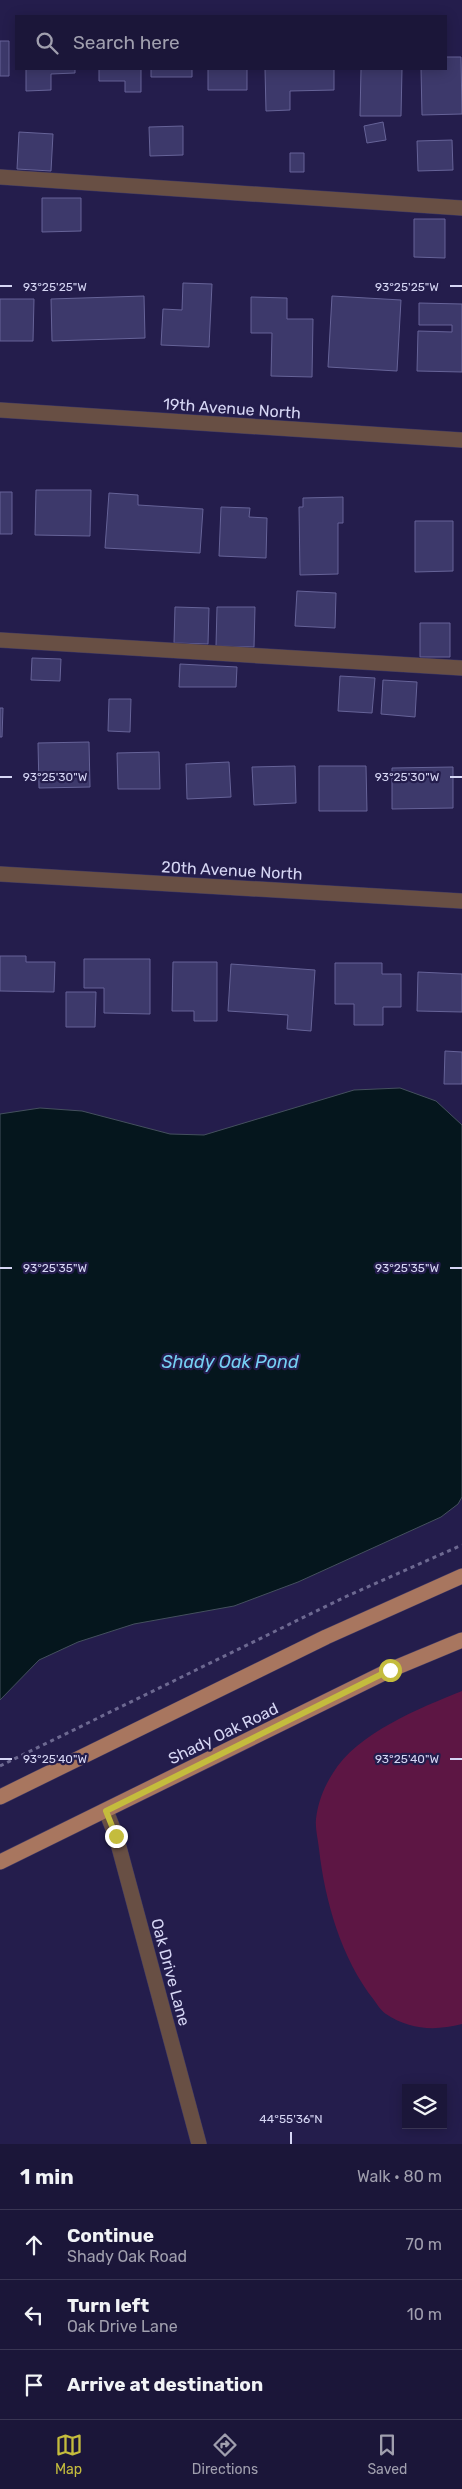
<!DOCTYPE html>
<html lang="en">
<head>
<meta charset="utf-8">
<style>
	:root { --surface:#1b1639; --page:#241f41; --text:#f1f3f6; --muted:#a09fae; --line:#393553; --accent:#c4bc3d }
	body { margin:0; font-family:Rubik,sans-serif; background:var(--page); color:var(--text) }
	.controls { position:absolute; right:15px; bottom:15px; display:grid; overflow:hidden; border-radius:0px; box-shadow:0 2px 12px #0003 }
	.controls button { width:45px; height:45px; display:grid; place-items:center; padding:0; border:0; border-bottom:1px solid var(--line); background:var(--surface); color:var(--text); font:25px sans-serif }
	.stop { position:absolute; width:15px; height:15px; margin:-11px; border:4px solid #c4bc3d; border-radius:50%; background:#fff }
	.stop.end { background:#c4bc3d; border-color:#fff; box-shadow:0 1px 5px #0008 }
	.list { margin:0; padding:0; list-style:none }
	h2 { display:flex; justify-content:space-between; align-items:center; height:65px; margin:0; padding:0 20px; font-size:21px }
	h2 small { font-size:16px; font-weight:400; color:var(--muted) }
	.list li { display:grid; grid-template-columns:32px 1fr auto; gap:15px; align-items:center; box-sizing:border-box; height:70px; padding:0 20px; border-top:1px solid var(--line) }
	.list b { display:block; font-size:19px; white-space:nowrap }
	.list p { margin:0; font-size:16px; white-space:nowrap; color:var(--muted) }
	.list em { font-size:16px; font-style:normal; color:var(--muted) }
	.icon { flex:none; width:28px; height:28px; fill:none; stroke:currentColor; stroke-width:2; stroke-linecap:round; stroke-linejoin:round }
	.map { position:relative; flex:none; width:462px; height:2144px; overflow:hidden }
	.search { position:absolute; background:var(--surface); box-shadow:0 2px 12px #0003; left:15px; right:15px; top:15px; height:55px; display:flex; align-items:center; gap:12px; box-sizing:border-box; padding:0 18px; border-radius:0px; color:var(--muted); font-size:19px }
	.sheet { height:275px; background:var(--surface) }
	nav { display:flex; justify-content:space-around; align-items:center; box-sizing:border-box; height:70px; border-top:1px solid var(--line); background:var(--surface); font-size:14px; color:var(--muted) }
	nav a { display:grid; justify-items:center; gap:2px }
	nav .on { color:var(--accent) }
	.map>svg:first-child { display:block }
	.green { fill:#5d1644 }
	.water { fill:#05161d; stroke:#44505e }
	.building { fill:#3d396b; stroke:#666398 }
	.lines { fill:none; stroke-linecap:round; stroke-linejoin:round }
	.minor-casing { stroke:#3d3764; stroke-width:16 }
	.major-casing { stroke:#3d3764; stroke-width:16 }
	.path { stroke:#6d6991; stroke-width:3; stroke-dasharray:4 4; stroke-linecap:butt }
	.minor { stroke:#684f44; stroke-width:15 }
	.major { stroke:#a8765f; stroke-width:15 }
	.route { stroke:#c4bc3d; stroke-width:6 }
	.ticks { fill:none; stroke:#d6d6f4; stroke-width:2 }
	.labels { text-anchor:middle; stroke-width:4.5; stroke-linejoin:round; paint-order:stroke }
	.street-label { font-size:16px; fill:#d6d6f4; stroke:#241d4c }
	.water-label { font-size:18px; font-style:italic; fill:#75d0f3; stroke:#241d4c }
	.ticks-label { font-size:12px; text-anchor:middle; fill:#d6d6f4; stroke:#241d4c; stroke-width:4.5; stroke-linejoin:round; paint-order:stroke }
</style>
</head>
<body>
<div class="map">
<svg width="462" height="2144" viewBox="0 0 462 2144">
	<rect width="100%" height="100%" fill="#241d4c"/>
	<path class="green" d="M462,1691V2024C435,2031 410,2030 386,2014C381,2011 377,2004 374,2000C341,1958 325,1901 319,1849C318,1839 315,1828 316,1819C318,1802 324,1787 333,1773C357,1733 420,1708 462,1691Z"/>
	<path class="water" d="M400,1088L436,1101L462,1125V1497L458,1504L441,1517L298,1582L234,1606L134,1624L78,1642L39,1660L0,1700V1114L40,1108L82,1111L170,1134L204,1135L354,1090Z"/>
	<path class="building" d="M0,41H9V76H0Z
		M446,57H461L462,114L422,115L421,69H446Z
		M26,69H75V73L51,74V90L26,91Z
		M99,69H141V92H125V81H99Z
		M151,69H192V77H151Z
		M208,69H247V90H208Z
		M265,69H334V90L290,91V110L266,111Z
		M361,69H402L401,116H360Z
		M383,122L386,140L367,143L364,126Z
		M183,126V155L150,156L149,127Z
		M19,132L53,134L51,171L17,169Z
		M452,140L453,170L418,171L417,141Z
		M290,153H304V172H290Z
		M42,198H81V231L42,232Z
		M414,219H445V258L414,257Z
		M183,283L212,284L209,347L161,345L163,309L182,310Z
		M144,296L145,338L52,341L51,299Z
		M332,296L401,300L397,371L328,367Z
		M251,297L287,298V319H313L312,377L271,376L272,333H251Z
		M0,299H34L33,341H0Z
		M419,303L462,304V372L417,371L418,331L452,332V325H419Z
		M36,490H91L90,536L35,535Z
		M0,492H12V534H0Z
		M109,493L138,495V505L203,509L200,553L105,548Z
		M343,497V523H338V574L300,575L299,507H303V498Z
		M221,507L250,508L249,517L267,518L266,558L219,556Z
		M415,521H453V571L415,572Z
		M297,591L336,593L335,628L295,626Z
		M175,607L209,608L208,644L174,643Z
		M217,607H255L254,647L216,646Z
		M420,623H450V657H420Z
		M32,658L61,659L60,681L31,680Z
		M180,664L237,667L236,687H179Z
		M340,676L375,678L372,713L338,711Z
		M383,680L417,682L415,717L381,714Z
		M109,699H131L130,732L108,731Z
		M0,708H3L2,737H0Z
		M89,742L90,787L39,788L38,743Z
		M159,752L160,789H118L117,753Z
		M229,762L231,797L187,799L186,764Z
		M295,766L296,803L254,805L252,767Z
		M319,766H366L367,811H319Z
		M453,767V808L392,809V768Z
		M0,956H26V962H55L54,992L0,991Z
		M84,959H150V1014L104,1013V988H84Z
		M173,962H217V1021H194V1011H172Z
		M335,963H382V974H401V1007H383V1025H354V1004H335Z
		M231,964L315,970L311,1031L287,1029L288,1015L228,1011Z
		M418,972L462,974V1012L417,1011Z
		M66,992H96L95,1027H66Z
		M445,1051L462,1052V1084H444Z"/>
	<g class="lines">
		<defs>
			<path id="minor" d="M0,177L462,208
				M0,410L462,440
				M0,640L462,668
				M0,874L462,901
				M106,1811L116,1836L199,2144"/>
			<path id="major" d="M0,1797L326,1637L462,1576
				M0,1862L390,1670L462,1640"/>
		</defs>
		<use href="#minor" class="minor-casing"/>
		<use href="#major" class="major-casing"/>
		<path class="path" d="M0,1766L345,1597L462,1545"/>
		<use href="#minor" class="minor"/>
		<use href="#major" class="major"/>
	</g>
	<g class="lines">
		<path class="route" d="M116,1836L106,1811L390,1670"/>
	</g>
	<path class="ticks" d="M0,286H12M450,286H462M0,777H12M450,777H462M0,1268H12M450,1268H462M0,1759H12M450,1759H462M291,2132V2144"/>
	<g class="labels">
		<g class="street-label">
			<text transform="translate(232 408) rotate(4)" y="6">19th Avenue North</text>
			<text transform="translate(232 870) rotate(3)" y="6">20th Avenue North</text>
			<text transform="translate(223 1733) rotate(-26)" y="6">Shady Oak Road</text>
			<text transform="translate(171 1972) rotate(75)" y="6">Oak Drive Lane</text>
		</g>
		<g class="water-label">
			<text x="230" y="1368">Shady Oak Pond</text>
		</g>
	</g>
	<g class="ticks-label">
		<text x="407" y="291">93°25'25"W</text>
		<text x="55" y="291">93°25'25"W</text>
		<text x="55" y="781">93°25'30"W</text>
		<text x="407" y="781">93°25'30"W</text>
		<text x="407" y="1272">93°25'35"W</text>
		<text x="55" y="1272">93°25'35"W</text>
		<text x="55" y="1763">93°25'40"W</text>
		<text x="407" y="1763">93°25'40"W</text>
		<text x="291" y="2123">44°55'36"N</text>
	</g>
</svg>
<div class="controls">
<button><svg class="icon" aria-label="layers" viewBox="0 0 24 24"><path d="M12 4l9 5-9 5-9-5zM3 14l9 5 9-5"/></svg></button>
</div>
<div class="stop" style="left:390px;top:1670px"></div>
<div class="stop end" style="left:116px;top:1836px"></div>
<div class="search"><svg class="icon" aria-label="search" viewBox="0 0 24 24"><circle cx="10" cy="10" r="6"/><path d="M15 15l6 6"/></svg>Search here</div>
</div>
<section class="sheet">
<h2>1 min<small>Walk · 80 m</small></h2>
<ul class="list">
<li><svg class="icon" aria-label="ahead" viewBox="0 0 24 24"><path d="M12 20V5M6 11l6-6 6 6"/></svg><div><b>Continue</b><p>Shady Oak Road</p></div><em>70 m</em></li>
<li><svg class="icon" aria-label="left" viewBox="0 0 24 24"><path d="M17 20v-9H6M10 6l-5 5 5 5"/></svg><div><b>Turn left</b><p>Oak Drive Lane</p></div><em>10 m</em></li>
<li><svg class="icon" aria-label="arrive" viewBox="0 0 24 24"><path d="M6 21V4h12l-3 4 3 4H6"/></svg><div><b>Arrive at destination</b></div></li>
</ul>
</section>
<nav>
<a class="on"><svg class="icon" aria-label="map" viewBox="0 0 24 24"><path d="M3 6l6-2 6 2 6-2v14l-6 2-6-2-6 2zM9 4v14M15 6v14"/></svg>Map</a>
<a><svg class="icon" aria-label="directions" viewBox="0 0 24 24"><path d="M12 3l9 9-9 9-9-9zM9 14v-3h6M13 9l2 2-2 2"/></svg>Directions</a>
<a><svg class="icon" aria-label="saved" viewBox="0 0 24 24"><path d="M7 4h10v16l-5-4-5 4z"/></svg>Saved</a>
</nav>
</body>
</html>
